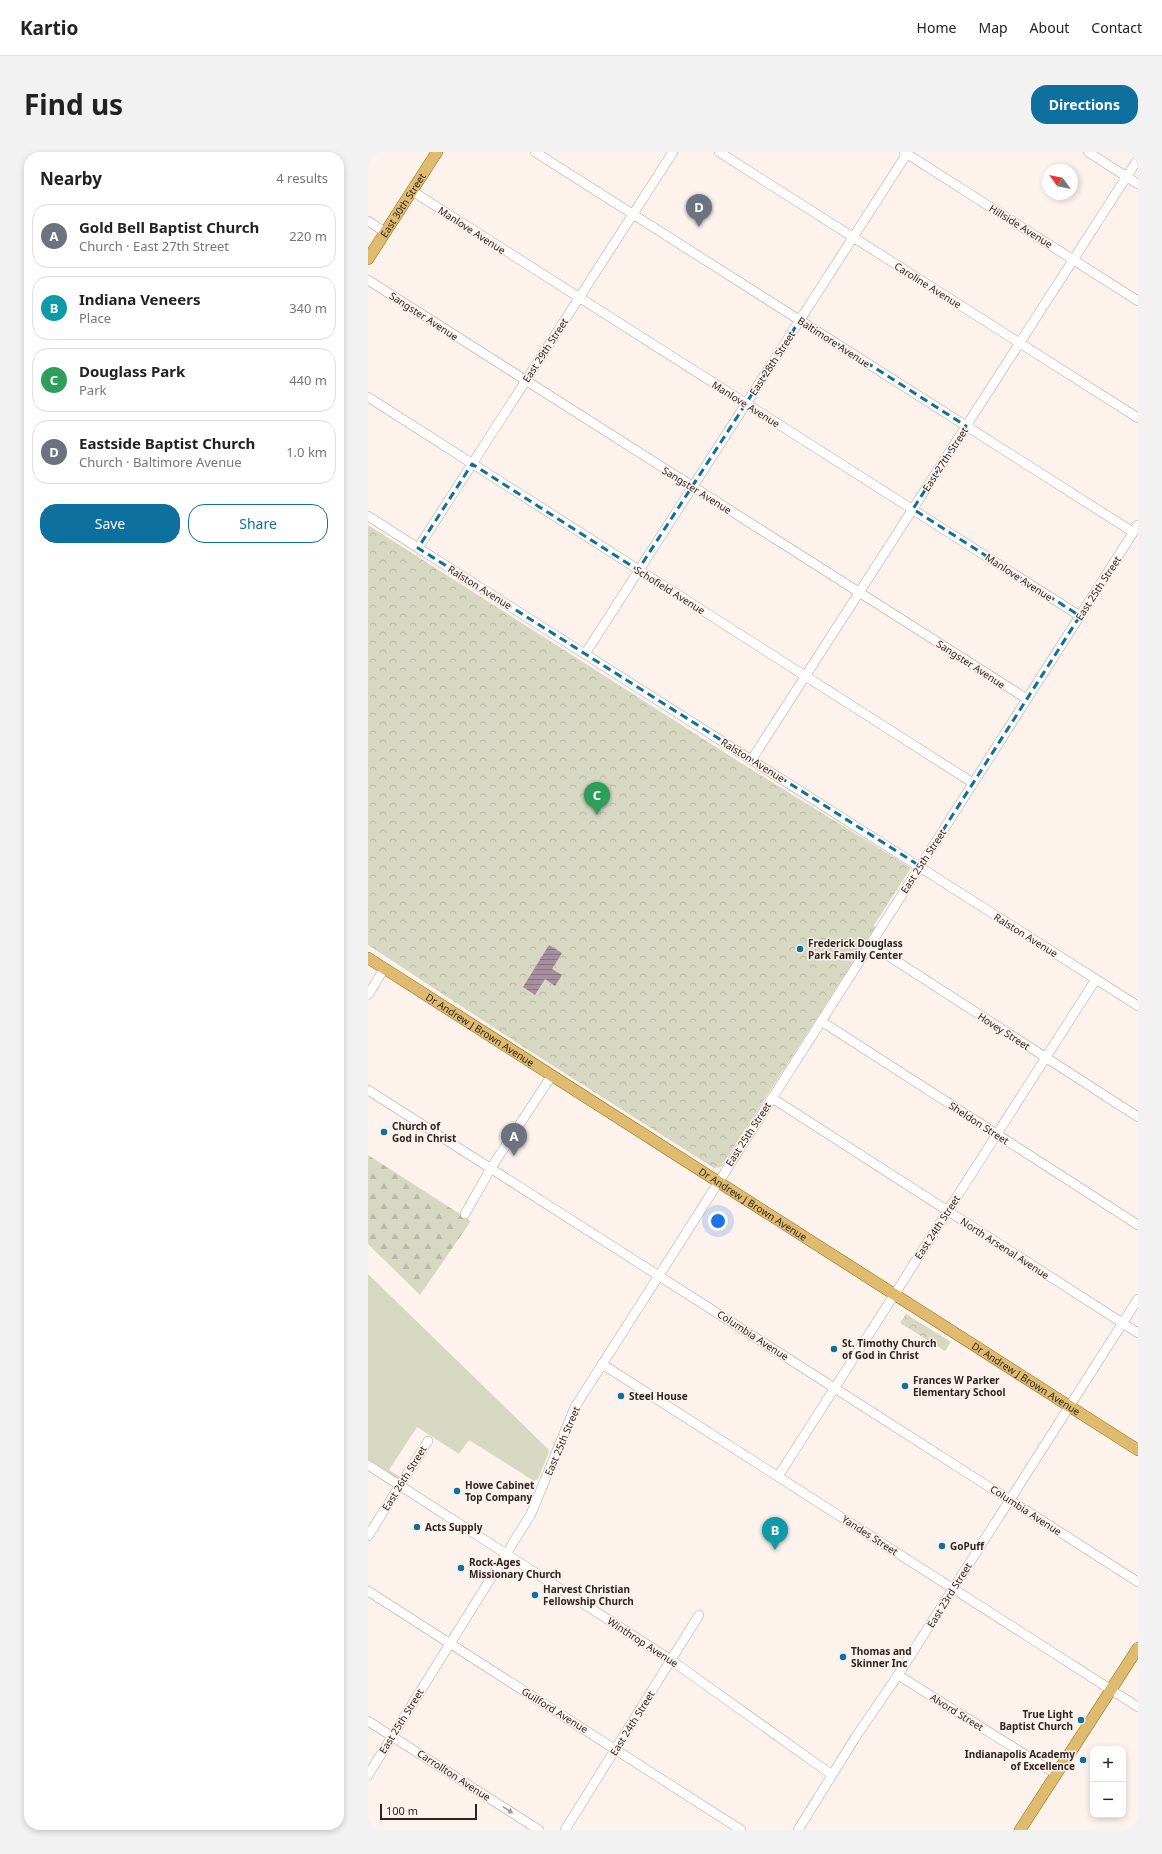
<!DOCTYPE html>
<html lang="en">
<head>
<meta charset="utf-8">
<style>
	:root { --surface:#fff; --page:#f2f2f2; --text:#222; --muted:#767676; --line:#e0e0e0; --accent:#0e709e }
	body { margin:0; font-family:"Noto Sans",sans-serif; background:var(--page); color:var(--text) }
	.controls { position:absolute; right:12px; bottom:12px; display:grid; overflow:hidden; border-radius:8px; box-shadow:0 2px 6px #0003 }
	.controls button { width:36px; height:36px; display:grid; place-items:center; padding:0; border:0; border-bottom:1px solid var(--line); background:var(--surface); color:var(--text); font:20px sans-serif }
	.compass { position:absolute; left:674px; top:12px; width:36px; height:36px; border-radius:50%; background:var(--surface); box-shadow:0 2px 6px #0003; rotate:303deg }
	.scale { position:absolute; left:12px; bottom:10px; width:97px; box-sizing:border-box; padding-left:4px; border:2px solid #2f2520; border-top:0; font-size:11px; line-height:14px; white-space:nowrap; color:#2f2520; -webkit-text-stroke:3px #fef2ed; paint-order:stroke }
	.you { position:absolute; left:350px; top:1069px; width:14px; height:14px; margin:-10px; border:3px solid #fff; border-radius:50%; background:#1a73e8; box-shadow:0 0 0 6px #1a73e833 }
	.badge { display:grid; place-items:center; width:26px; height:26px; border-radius:50%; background:var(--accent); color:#fff; font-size:13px; font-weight:700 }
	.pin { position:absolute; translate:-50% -33px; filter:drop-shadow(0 1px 2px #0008) }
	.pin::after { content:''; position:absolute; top:21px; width:14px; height:12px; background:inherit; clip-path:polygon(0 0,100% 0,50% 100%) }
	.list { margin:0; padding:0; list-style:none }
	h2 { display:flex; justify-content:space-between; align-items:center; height:52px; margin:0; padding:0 16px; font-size:17px }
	h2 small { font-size:13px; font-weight:400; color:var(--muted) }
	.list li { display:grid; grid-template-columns:26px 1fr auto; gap:12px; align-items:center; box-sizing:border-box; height:64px; margin:0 8px 8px; padding:0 8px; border:1px solid var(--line); border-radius:16px }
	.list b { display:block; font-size:15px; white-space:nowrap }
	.list p { margin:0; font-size:13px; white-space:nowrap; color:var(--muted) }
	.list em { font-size:13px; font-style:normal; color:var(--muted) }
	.actions { display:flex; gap:8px; padding:12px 16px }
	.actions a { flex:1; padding:9px 0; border:1px solid var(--accent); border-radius:16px; text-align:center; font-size:14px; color:var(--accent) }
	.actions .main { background:var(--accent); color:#fff }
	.map { position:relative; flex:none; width:770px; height:1678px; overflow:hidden; border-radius:16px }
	header { display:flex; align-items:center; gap:24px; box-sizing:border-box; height:56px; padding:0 20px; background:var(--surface); border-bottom:1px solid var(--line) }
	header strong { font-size:19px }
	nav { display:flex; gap:22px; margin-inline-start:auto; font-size:14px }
	.intro { display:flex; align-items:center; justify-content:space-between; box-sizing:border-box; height:96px; padding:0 24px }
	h1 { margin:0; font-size:28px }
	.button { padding:10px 18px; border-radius:16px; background:var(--accent); color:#fff; font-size:14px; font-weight:700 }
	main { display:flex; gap:24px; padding:0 24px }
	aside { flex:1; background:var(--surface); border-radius:16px; box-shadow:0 2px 6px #0003 }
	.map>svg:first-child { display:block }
	.grass { fill:#d6d8c2 }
	.forest { fill:url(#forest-firs) }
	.park { fill:url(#park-crowns) }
	.water { fill:url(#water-rules) }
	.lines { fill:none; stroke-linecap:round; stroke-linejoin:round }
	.minor-casing { stroke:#bfa498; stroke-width:10 }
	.major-casing { stroke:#926915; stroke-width:12 }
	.minor { stroke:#fff; stroke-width:9 }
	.major { stroke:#debb6f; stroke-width:11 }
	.oneway { fill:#a19d9b }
	.marked { fill:none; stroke:#0e709e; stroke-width:3; stroke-dasharray:8 5; stroke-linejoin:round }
	.poi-dot { fill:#0e709e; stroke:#fef2ed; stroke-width:1.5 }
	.labels { text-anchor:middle; stroke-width:3; stroke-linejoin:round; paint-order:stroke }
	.street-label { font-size:10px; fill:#2f2520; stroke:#fef2ed }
	.poi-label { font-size:10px; font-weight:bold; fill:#2f2520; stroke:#fef2ed; text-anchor:start }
</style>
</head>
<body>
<header>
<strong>Kartio</strong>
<nav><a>Home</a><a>Map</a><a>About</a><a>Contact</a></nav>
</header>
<div class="intro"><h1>Find us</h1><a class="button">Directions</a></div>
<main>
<aside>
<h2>Nearby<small>4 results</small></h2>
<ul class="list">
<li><span class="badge" style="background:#6b7280">A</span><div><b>Gold Bell Baptist Church</b><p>Church · East 27th Street</p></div><em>220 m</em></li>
<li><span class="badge" style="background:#0f9aa8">B</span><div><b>Indiana Veneers</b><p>Place</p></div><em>340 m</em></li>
<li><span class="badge" style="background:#2e9e5b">C</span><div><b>Douglass Park</b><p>Park</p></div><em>440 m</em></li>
<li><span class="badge" style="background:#6b7280">D</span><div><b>Eastside Baptist Church</b><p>Church · Baltimore Avenue</p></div><em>1.0 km</em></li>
</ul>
<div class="actions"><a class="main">Save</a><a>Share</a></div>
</aside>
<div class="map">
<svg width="770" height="1678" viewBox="0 0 770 1678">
	<defs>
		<pattern id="forest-firs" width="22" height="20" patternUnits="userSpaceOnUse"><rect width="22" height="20" fill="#d6d8c2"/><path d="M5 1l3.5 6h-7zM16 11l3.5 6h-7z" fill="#b8b9a6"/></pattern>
		<pattern id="park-crowns" width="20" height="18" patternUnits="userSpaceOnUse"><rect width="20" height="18" fill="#d6d8c2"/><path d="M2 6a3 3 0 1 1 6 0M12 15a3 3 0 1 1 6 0" fill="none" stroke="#b8b9a6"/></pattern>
		<pattern id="water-rules" width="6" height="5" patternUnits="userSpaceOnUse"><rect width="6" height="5" fill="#a88d9f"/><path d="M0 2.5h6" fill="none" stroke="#897381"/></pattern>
	</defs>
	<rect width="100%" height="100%" fill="#fef2ed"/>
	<path class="grass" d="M0,1122L180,1297L181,1300L170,1327L166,1329L101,1288L91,1302L49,1275L21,1318L32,1325L30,1328L0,1310Z"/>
	<path class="forest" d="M0,1003L103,1069L52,1143L0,1092Z"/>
	<path class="park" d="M0,373L373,611L543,716L506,773L507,776L353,1015L346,1016L157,896L0,793Z
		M538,1162L583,1190L577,1199L532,1171Z"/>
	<path class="water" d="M181,793L194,801L184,817L194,823L187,834L177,827L167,843L155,835Z"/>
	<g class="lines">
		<defs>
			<path id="minor" d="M167,0L765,380
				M351,0L770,266
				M536,0L770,149
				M720,0L770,32
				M44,39L712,464
				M0,69L17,80
				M0,128L659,547
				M0,245L605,631
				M0,364L770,854
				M50,396L305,0
				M217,502L540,0
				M384,607L770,7
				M502,792L770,965
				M0,843L16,817
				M453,869L770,1073
				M0,938L770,1430
				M404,946L770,1181
				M97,1062L123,1016L184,923
				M234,1212L770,1555
				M0,1313L303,1508L464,1623
				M411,1323L728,827
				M0,1384L60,1289
				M0,1439L373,1678
				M530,1523L688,1622
				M0,1569L171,1678
				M0,1623L163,1362L207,1255L770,373
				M197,1678L331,1463
				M430,1678L487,1586L530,1523L770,1147"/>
			<g id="major">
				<path id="s1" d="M0,107L69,0"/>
				<path id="s2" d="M0,806L770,1298"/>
				<path d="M652,1678L770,1496"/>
			</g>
		</defs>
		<use href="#minor" class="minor-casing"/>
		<use href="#major" class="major-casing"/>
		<use href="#minor" class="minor"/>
		<use href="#major" class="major"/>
	</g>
	<defs><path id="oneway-solid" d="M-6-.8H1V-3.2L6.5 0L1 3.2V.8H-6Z"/></defs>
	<use class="oneway" href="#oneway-solid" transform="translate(140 1658) rotate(33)"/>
	<path class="marked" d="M432,168L598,274L545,357L712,464L552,714L50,396L104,312L270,418Z"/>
	<g class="poi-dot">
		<circle cx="432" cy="797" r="4"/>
		<circle cx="16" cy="980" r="4"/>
		<circle cx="466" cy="1197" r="4"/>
		<circle cx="537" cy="1234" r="4"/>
		<circle cx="253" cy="1244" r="4"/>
		<circle cx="89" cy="1339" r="4"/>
		<circle cx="49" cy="1375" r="4"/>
		<circle cx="574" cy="1394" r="4"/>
		<circle cx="93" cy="1416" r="4"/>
		<circle cx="167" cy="1443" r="4"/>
		<circle cx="475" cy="1505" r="4"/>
		<circle cx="713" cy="1568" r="4"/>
		<circle cx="715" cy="1608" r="4"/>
	</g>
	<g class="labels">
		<g class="street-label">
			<text dy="4" stroke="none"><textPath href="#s1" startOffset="64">East 30th Street</textPath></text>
			<text transform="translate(653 74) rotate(32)" y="4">Hillside Avenue</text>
			<text transform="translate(104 78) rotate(33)" y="4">Manlove Avenue</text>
			<text transform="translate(560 133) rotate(32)" y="4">Caroline Avenue</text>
			<text transform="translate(56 164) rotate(33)" y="4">Sangster Avenue</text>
			<text transform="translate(466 190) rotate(33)" y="4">Baltimore Avenue</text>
			<text transform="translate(177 198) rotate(-57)" y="4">East 29th Street</text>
			<text transform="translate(404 211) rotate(-57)" y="4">East 28th Street</text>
			<text transform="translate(378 252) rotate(32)" y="4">Manlove Avenue</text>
			<text transform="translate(577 307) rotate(-57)" y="4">East 27th Street</text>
			<text transform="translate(329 338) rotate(32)" y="4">Sangster Avenue</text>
			<text transform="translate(651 425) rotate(33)" y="4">Manlove Avenue</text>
			<text transform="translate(112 435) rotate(32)" y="4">Ralston Avenue</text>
			<text transform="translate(730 436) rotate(-57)" y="4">East 25th Street</text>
			<text transform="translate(302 438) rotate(32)" y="4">Schofield Avenue</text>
			<text transform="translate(603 512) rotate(33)" y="4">Sangster Avenue</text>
			<text transform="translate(385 608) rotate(32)" y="4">Ralston Avenue</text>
			<text transform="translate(555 709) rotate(-57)" y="4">East 25th Street</text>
			<text transform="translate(658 783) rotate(32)" y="4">Ralston Avenue</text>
			<text dy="4" stroke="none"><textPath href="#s2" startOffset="133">Dr Andrew J Brown Avenue</textPath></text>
			<text transform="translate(636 879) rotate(33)" y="4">Hovey Street</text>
			<text transform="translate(611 971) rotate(33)" y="4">Sheldon Street</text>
			<text transform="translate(380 982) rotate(-57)" y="4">East 25th Street</text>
			<text dy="4" stroke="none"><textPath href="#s2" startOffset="457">Dr Andrew J Brown Avenue</textPath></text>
			<text transform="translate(569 1075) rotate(-57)" y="4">East 24th Street</text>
			<text transform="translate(637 1096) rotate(33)" y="4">North Arsenal Avenue</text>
			<text transform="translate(385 1183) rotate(33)" y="4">Columbia Avenue</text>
			<text dy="4" stroke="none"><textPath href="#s2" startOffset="781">Dr Andrew J Brown Avenue</textPath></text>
			<text transform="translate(194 1289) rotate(-67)" y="4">East 25th Street</text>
			<text transform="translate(36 1326) rotate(-58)" y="4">East 26th Street</text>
			<text transform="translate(658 1358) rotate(33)" y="4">Columbia Avenue</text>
			<text transform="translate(502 1383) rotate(33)" y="4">Yandes Street</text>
			<text transform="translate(581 1443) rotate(-58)" y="4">East 23rd Street</text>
			<text transform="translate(275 1490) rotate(33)" y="4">Winthrop Avenue</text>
			<text transform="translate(187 1558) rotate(32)" y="4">Guilford Avenue</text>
			<text transform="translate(589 1560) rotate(32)" y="4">Alvord Street</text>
			<text transform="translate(33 1569) rotate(-58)" y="4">East 25th Street</text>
			<text transform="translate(264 1571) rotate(-58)" y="4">East 24th Street</text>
			<text transform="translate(86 1623) rotate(33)" y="4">Carrollton Avenue</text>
		</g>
		<g class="poi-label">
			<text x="440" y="795">Frederick Douglass<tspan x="440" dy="12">Park Family Center</tspan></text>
			<text x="24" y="978">Church of<tspan x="24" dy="12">God in Christ</tspan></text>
			<text x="474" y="1195">St. Timothy Church<tspan x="474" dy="12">of God in Christ</tspan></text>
			<text x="545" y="1232">Frances W Parker<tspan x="545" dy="12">Elementary School</tspan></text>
			<text x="261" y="1248">Steel House</text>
			<text x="97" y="1337">Howe Cabinet<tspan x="97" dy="12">Top Company</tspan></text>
			<text x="57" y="1379">Acts Supply</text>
			<text x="582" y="1398">GoPuff</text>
			<text x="101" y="1414">Rock-Ages<tspan x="101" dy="12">Missionary Church</tspan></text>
			<text x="175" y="1441">Harvest Christian<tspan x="175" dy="12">Fellowship Church</tspan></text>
			<text x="483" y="1503">Thomas and<tspan x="483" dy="12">Skinner Inc</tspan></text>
			<text x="705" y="1566" text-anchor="end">True Light<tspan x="705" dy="12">Baptist Church</tspan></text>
			<text x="707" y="1606" text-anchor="end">Indianapolis Academy<tspan x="707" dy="12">of Excellence</tspan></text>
		</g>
	</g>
</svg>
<div class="controls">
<button>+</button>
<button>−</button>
</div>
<svg class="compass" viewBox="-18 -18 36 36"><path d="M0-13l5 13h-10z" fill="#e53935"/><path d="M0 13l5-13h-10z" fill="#767676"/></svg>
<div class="scale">100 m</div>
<div class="you"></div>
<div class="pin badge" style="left:146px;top:1004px;background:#6b7280">A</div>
<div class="pin badge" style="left:407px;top:1398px;background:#0f9aa8">B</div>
<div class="pin badge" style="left:229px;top:663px;background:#2e9e5b">C</div>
<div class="pin badge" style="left:331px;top:75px;background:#6b7280">D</div>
</div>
</main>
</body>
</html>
